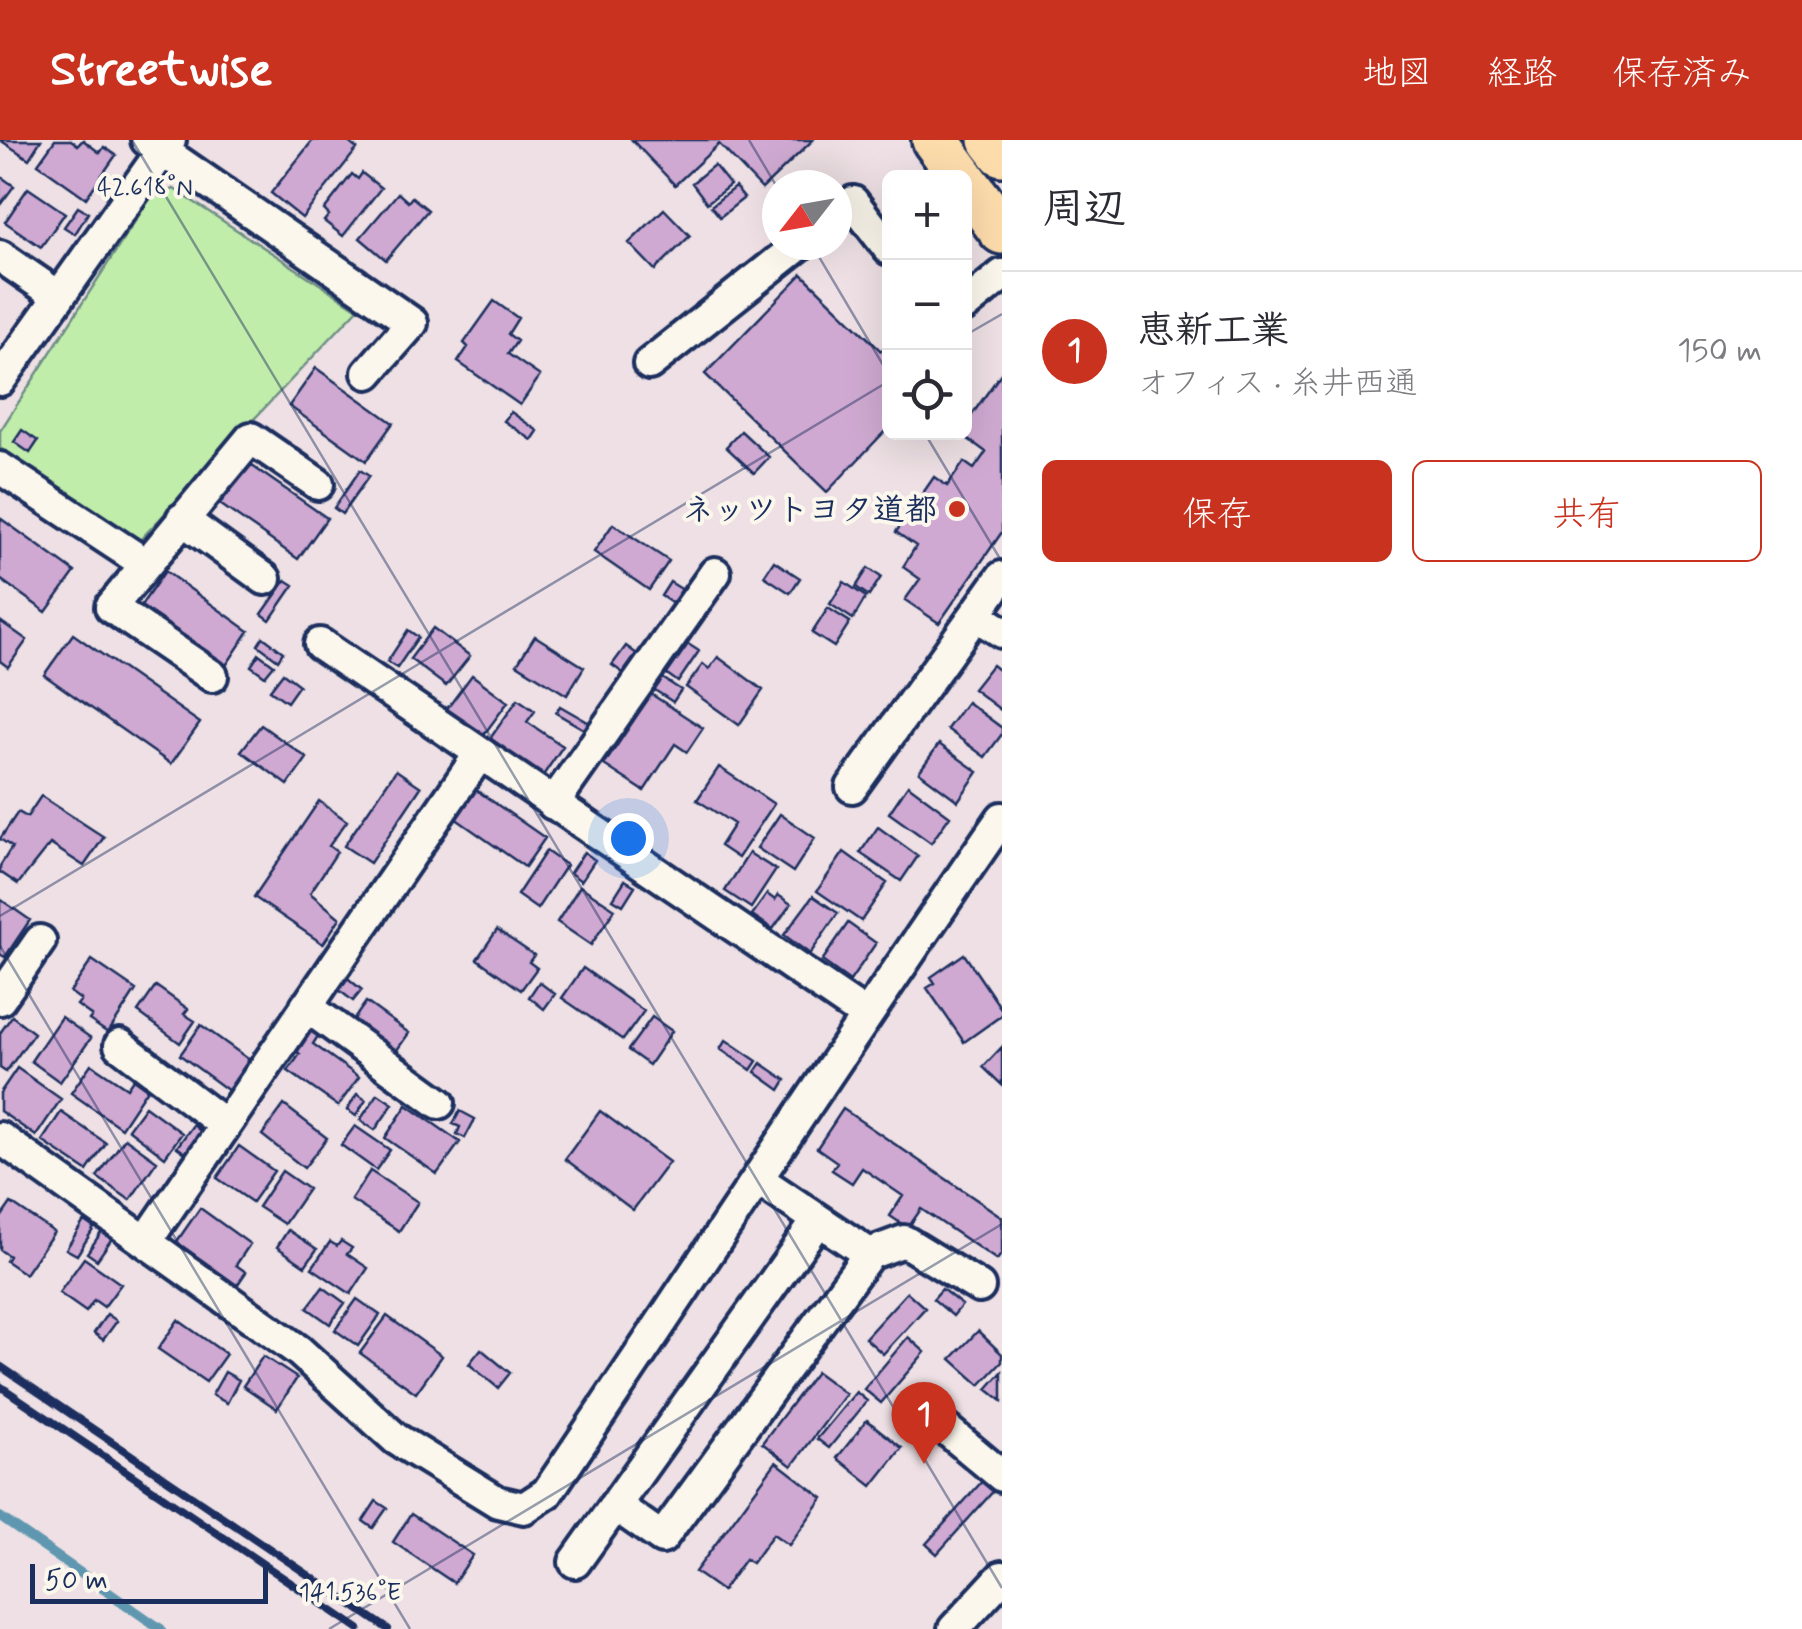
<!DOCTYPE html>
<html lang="ja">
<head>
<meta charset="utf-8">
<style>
	:root { --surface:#fff; --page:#f7f7f7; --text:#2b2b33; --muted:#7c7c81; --line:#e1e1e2; --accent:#c8321e }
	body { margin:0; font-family:Mynerve,"Klee One",sans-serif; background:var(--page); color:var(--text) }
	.controls { position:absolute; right:30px; top:30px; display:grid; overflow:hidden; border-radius:15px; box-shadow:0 10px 40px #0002 }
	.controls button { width:90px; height:90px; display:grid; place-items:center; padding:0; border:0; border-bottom:2px solid var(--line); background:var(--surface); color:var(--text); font:50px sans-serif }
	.compass { position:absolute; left:762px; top:30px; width:90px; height:90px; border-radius:50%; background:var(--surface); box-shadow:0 10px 40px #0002; rotate:239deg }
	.scale { position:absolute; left:30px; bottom:25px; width:238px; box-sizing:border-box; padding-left:10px; border:5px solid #1b2f5e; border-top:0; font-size:28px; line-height:35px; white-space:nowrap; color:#1b2f5e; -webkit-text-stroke:8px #fbf7ec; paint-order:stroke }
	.you { position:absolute; left:628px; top:698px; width:35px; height:35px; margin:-25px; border:8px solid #fff; border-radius:50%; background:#1a73e8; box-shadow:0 0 0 15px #1a73e833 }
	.badge { display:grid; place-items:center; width:65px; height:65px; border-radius:50%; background:var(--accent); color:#fff; font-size:32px; font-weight:700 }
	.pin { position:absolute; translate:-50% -82px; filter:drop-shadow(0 2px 5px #0008) }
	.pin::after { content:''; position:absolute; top:52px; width:35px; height:30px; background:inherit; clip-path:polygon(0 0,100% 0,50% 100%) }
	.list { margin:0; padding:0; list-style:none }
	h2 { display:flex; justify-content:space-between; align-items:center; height:130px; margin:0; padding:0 40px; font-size:42px }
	h2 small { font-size:32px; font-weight:400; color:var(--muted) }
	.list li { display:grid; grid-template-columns:65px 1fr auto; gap:30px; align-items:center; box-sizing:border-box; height:160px; padding:0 40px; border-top:2px solid var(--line) }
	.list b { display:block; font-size:38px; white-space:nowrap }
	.list p { margin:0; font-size:32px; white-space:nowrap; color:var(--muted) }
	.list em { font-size:32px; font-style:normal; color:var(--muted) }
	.actions { display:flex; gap:20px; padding:30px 40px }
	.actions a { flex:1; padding:22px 0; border:2px solid var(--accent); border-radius:15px; text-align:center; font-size:35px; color:var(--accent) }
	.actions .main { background:var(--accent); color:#fff }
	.icon { flex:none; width:55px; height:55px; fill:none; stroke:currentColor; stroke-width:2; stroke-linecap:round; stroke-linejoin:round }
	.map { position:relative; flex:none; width:1002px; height:1489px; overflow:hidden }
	header { display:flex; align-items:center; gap:60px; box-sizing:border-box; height:140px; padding:0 50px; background:var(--accent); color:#fff }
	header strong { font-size:48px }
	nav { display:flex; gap:55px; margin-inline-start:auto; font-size:35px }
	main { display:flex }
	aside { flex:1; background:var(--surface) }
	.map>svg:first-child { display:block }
	.green { fill:#c1edaa; stroke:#6e8e84; stroke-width:2.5 }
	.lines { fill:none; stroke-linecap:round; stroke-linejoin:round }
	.stream { stroke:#5f97b0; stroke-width:10 }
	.building { fill:#cfa9d1; stroke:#1b2f5e; stroke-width:2.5 }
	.minor-casing { stroke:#1b2f5e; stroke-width:38 }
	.highway-casing { stroke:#1b2f5e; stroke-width:52 }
	.minor { stroke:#fbf7ec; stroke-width:30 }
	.highway { stroke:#fddcac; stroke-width:45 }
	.rail { stroke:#1b2f5e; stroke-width:8 }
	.ticks { fill:none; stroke:#1b2f5e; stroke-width:2.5; stroke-opacity:0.45 }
	.poi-dot { fill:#c8321e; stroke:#fbf7ec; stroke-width:4 }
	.labels { text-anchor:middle; stroke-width:8; stroke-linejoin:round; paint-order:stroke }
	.poi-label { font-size:32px; font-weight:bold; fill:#1b2f5e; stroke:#fbf7ec; text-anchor:end }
	.ticks-label { font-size:25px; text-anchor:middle; fill:#1b2f5e; stroke:#fbf7ec; stroke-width:8; stroke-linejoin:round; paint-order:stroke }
</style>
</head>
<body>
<header>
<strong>Streetwise</strong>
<nav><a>地図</a><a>経路</a><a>保存済み</a></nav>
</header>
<main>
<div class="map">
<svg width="1002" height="1489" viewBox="0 0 1002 1489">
	<rect width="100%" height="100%" fill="#eee0e4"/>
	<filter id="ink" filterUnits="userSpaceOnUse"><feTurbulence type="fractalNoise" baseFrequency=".01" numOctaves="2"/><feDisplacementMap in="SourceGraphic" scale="20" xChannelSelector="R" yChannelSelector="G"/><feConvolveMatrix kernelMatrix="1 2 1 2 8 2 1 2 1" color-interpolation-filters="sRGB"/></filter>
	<g filter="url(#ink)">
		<path class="green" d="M174,49L358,169L138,402L0,308V291L150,58Z"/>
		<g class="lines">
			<path class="stream" d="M0,1377L161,1489"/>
		</g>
		<path class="building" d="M0,0H41L29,19Z
			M55,0H71L78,5L83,0L100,13L104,7L116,15L86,58L38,24Z
			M313,0H346L357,9L302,78L271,53Z
			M632,0H813L762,49L719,4L675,45Z
			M714,25L730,45L707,63L692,43Z
			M362,33L381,48L343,96L324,81L329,75L324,70L352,34L358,39Z
			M0,36L14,46L0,65Z
			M735,47L744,58L720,77L711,66Z
			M28,48L65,73L41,107L5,82Z
			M398,53L408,62L412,57L428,70L386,120L360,98Z
			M78,67L88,73L75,94L64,87Z
			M664,69L690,96L655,130L629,103Z
			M802,134L881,211L889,202V287L827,352L705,234Z
			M494,161L518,178L508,194L517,201L508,214L540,236L520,265L458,222L468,207L464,203Z
			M316,228L393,283L366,321L289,266Z
			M1002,232V392L939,483L905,460L920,439L903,427L916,406L896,392L934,337L947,346L964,322L974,329L986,312L960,293L964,292V286Z
			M511,272L538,291L532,300L504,281Z
			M22,290L38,301L30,313L14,302Z
			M741,291L769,317L754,333L726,307Z
			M245,321L327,378L298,419L217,362Z
			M360,330L369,336L342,374L334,368Z
			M0,378L75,432L46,472L0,439Z
			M613,384L669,421L649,450L594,412Z
			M774,421L800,438L790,453L764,436Z
			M868,428L881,437L869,456L856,447Z
			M165,431L249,491L225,527L140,467Z
			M286,440L294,445L270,480L262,474Z
			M670,442L683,450L673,464L661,456Z
			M844,442L866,457L853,479L830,464Z
			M828,468L850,482L834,507L812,493Z
			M0,481L27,500L8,527L0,521Z
			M433,488L470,516L446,546L410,519Z
			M408,490L418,497L397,528L387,522Z
			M73,494L200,583L171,624L44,535Z
			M535,496L584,527L567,555L517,524Z
			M263,497L283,512L278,520L258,505Z
			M688,504L699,511L678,542L667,534Z
			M626,506L637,514L623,533L612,525Z
			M259,514L274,525L265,536L251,526Z
			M718,517L763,550L739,585L686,547L703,524L709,529Z
			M992,525L1002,533V571L973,549Z
			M283,533L299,545L287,562L270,550Z
			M472,535L508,562L482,597L446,570Z
			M661,537L681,550L673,562L653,549Z
			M651,554L703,588L687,612L675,604L644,651L604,625Z
			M518,559L535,571L527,582L563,606L542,637L489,600Z
			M967,562L1002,588V594L985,617L947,589Z
			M560,566L593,585L589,592L556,573Z
			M261,585L307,618L288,645L241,611Z
			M939,604L978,632L958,661L919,632Z
			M719,627L774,664L738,718L720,706L734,684L697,660Z
			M396,630L421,647L370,723L344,706Z
			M908,645L950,676L931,703L889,673Z
			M472,647L545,698L525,727L452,676Z
			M41,656L104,697L84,726L50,704L18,744L0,732V726L12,707L0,699L18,672L27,677Z
			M319,661L347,681L329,706L337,712L310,753L340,778L323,804L254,757Z
			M780,674L815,698L793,732L757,708Z
			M878,687L918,716L901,741L860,713Z
			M546,711L566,725L537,769L517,755Z
			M584,712L595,720L581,741L570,733Z
			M844,712L887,743L861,781L817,751Z
			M749,713L776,730L751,768L725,751Z
			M625,740L635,746L623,765L613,759Z
			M580,746L615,769L591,805L557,782Z
			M767,754L775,760L778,755L791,764L773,789L752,775Z
			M813,756L838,773L810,814L784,795Z
			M0,759L30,780L5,817L0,814Z
			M848,783L876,803L850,841L822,821Z
			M497,790L534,815L529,822L537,828L521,850L477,819Z
			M964,814L1002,870V875L964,902L927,848L935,843L931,837Z
			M92,820L136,850L108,893L89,880L92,876L77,865L81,860L70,852Z
			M583,828L644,871L623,900L562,858Z
			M344,835L362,850L353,861L335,847Z
			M539,842L555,854L544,869L529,857Z
			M156,846L188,869L184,874L195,881L180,903L138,872Z
			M366,862L409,893L392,917L349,886Z
			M12,876L34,893L6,932L0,928V893Z
			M61,877L91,898L60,942L31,921Z
			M652,877L672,891L649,925L628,910Z
			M201,885L251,921L229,951L180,915Z
			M306,887L318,896L313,904L359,937L338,966L288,931L300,914L292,908Z
			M726,900L757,921L751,930L720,909Z
			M1002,907V945L983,927Z
			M761,923L786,940L780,950L755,932Z
			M91,924L127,948L133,939L147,949L121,988L71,953Z
			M17,928L61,959L36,996L0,971V953Z
			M357,954L366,960L356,976L347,970Z
			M378,954L393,964L375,990L360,980Z
			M284,965L327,998L304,1028L262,995Z
			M407,965L460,1002L437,1034L385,998Z
			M145,966L182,993L165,1017L128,989Z
			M843,969L1002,1077V1113L997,1120L921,1069L908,1088L890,1076L903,1056L862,1028L852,1043L832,1030L837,1022L817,1008Z
			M460,971L475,979L465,998L457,994L460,987L453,984Z
			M600,971L669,1022L633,1070L565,1019Z
			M61,972L106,1003L87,1031L42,1001Z
			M193,985L203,993L188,1015L177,1007Z
			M355,986L390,1010L376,1030L341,1005Z
			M125,998L157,1021L130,1060L97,1037Z
			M239,1006L274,1031L252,1062L217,1038Z
			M282,1031L308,1049L284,1084L258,1067Z
			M370,1031L418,1062L399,1091L351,1060Z
			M11,1063L54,1092L25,1134L6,1121L9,1116L0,1110V1079Z
			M200,1068L250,1104L236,1125L246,1132L234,1150L173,1107Z
			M84,1081L94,1088L77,1115L66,1109Z
			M103,1090L113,1097L97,1120L87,1113Z
			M288,1090L317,1109L305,1126L277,1107Z
			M341,1101L352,1108L347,1114L368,1128L351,1154L312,1128L330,1102L337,1106Z
			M84,1118L121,1144L104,1167L94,1160L86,1172L59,1153Z
			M323,1147L345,1163L330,1184L307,1168Z
			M942,1149L962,1165L953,1176L933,1159Z
			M907,1152L925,1168L883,1214L865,1198Z
			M357,1159L380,1175L358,1206L335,1190Z
			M107,1174L117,1181L103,1200L94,1193Z
			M387,1176L442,1216L416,1253L360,1213Z
			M178,1180L226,1214L206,1242L158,1209Z
			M978,1191L1002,1214V1222L980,1245L951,1219Z
			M908,1197L925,1212L881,1263L864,1249Z
			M481,1209L510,1233L498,1248L469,1224Z
			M263,1216L297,1238L277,1269L243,1246Z
			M225,1232L239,1240L227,1263L212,1255Z
			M816,1232L846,1254L792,1326L762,1303Z
			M1002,1232V1261L987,1249Z
			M856,1252L867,1261L829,1308L817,1299Z
			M867,1280L902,1308L872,1346L837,1318Z
			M776,1322L823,1358L789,1405L773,1394L752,1423L745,1419L722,1451L695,1432Z
			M986,1337L997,1347L937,1414L926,1404Z
			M376,1361L387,1368L373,1388L363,1381Z
			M411,1374L473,1415L454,1443L393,1402Z"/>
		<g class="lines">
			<defs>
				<path id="minor" d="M147,0L412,183L368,233
					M837,75L853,62L889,109
					M0,116L58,156
					M964,166L1002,135
					M649,224L799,105
					M0,240L170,0
					M0,328L144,423
					M182,379L265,439
					M1002,437L975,475L1002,492
					M320,504L865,875
					M212,536L111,467L251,298L318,344
					M852,647L975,475
					M553,664L715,433
					M0,859L40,801
					M306,866L439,963
					M120,905L225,985
					M0,998L299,1211L396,1299L498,1362L524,1368L547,1353C699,1128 847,901 1002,678
					M147,1100L479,615
					M869,1114L904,1101L979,1147
					M941,1285L1002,1336
					M615,1365L662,1398L869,1114L759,1040
					M575,1422L818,1080
					M954,1489L1002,1437"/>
				<path id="highway" d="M935,0L963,38
					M992,0L1002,13
					M964,40L1002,91"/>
			</defs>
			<use href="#minor" class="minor-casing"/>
			<use href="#highway" class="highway-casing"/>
			<use href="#minor" class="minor"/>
			<use href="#highway" class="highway"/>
			<path class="rail" d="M0,1226L388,1489
				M0,1246L359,1489"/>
		</g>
	</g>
	<path class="ticks" d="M132,0L1002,1448M749,0L777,47M812,105L889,235M964,196L1002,174M924,292L1002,422M0,776L889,241M0,806L410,1489M329,1489L1002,1084"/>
	<circle class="poi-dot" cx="957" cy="369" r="10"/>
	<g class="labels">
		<g class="poi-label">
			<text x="937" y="380">ネッツトヨタ道都</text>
		</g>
	</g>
	<g class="ticks-label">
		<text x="145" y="55">42.618°N</text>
		<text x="350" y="1460">141.536°E</text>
	</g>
</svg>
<div class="controls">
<button>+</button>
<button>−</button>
<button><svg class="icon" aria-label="locate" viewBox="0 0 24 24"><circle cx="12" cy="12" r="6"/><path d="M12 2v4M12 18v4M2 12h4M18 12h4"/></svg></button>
</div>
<svg class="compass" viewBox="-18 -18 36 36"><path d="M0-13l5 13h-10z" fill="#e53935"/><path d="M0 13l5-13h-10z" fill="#7c7c81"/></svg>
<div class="scale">50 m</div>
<div class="you"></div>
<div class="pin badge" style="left:924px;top:1324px">1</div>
</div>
<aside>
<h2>周辺<small></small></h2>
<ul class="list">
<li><span class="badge">1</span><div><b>恵新工業</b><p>オフィス · 糸井西通</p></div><em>150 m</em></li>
</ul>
<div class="actions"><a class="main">保存</a><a>共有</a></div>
</aside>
</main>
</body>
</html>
